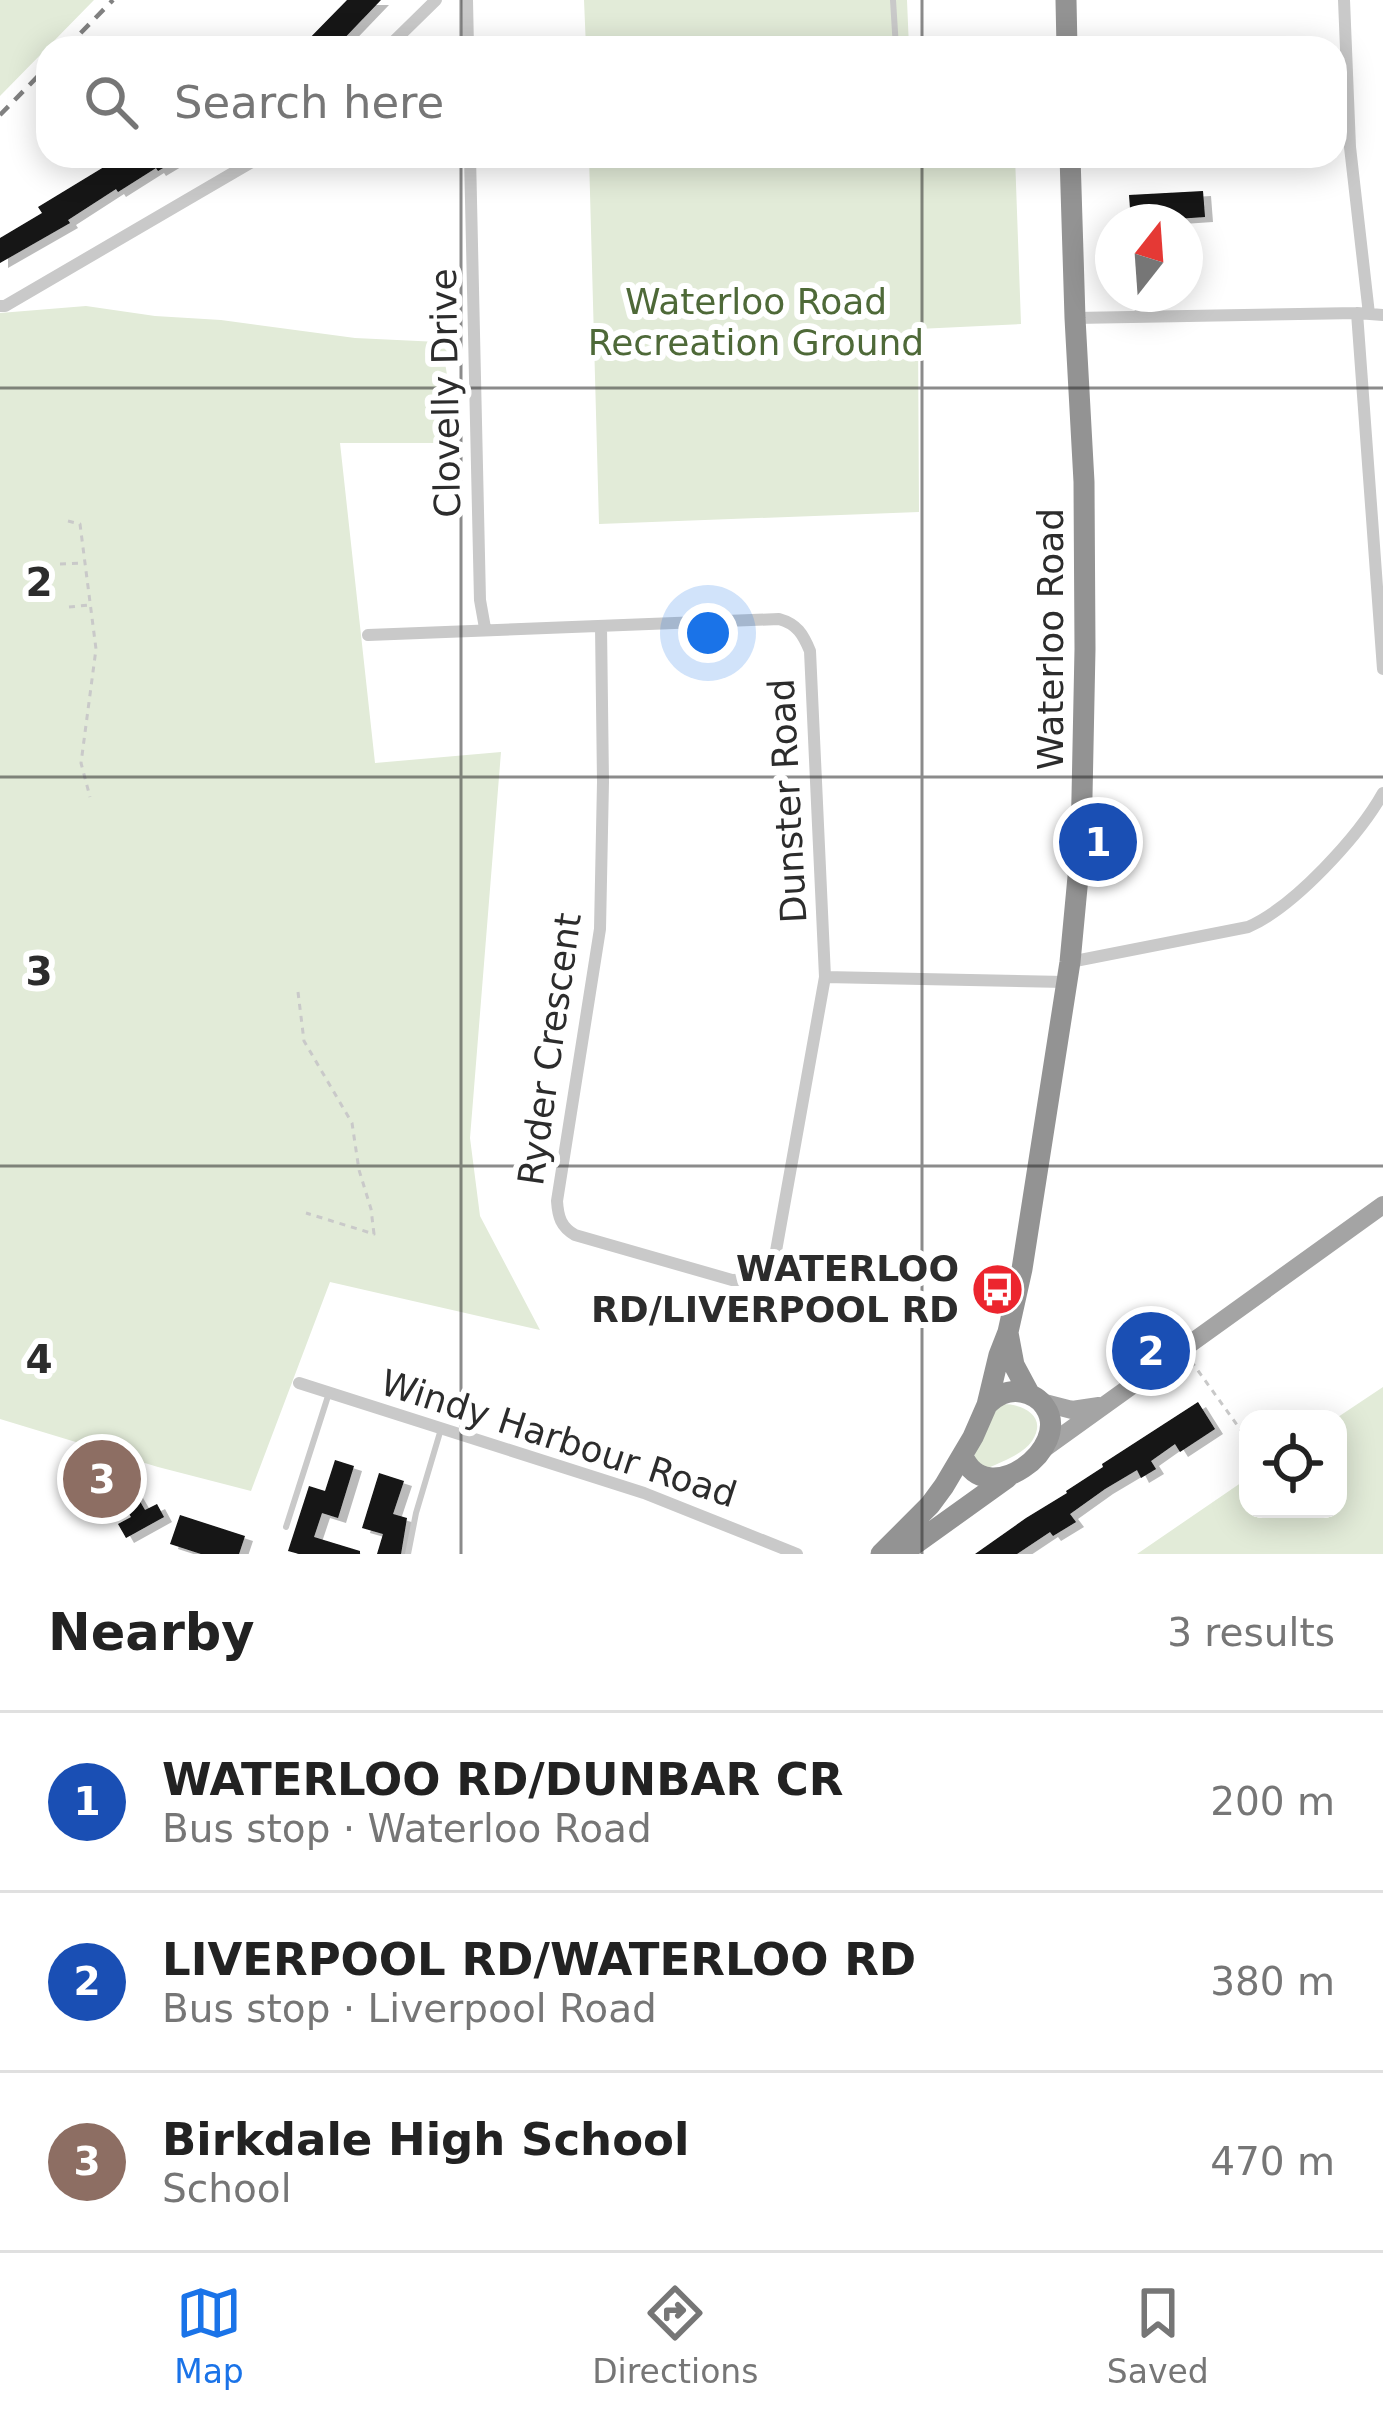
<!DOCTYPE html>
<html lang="en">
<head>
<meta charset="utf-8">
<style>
	:root { --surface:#fff; --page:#f2f2f2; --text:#222; --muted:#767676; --line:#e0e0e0; --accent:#1a73e8 }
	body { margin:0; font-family:"DejaVu Sans",sans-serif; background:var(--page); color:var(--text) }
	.controls { position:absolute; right:36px; bottom:36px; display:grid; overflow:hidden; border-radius:24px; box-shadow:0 6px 30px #0003 }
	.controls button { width:108px; height:108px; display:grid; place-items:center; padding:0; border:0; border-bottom:3px solid var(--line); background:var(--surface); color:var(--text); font:60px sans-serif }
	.compass { position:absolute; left:1095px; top:204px; width:108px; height:108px; border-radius:50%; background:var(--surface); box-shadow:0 6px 30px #0003; rotate:17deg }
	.you { position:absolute; left:708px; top:633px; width:42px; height:42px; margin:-30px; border:9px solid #fff; border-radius:50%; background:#1a73e8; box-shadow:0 0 0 18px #1a73e833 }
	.badge { display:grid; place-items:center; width:78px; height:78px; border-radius:50%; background:var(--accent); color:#fff; font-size:39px; font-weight:700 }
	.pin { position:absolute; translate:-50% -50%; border:6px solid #fff; box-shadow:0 3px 12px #0006 }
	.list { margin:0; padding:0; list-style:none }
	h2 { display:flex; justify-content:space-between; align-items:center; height:156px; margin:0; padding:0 48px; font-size:51px }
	h2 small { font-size:39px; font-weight:400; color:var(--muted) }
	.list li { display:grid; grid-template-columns:78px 1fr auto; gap:36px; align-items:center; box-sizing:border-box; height:180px; padding:0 48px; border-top:3px solid var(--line) }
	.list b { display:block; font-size:45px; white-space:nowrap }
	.list p { margin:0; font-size:39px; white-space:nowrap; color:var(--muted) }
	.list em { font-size:39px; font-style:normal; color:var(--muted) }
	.icon { flex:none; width:66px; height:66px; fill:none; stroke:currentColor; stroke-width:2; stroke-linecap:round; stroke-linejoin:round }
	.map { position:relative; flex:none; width:1383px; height:1554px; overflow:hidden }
	.search { position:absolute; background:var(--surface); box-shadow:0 6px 30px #0003; left:36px; right:36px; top:36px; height:132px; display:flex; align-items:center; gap:30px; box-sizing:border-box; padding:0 42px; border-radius:36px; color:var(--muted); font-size:45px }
	.sheet { height:696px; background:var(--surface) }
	nav { display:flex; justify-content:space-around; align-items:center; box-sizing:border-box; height:168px; border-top:3px solid var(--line); background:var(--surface); font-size:33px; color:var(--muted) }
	nav a { display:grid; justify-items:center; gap:6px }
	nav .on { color:var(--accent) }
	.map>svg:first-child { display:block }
	.green { fill:#e2ebd8 }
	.building { fill:#131313; filter:url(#shadow) }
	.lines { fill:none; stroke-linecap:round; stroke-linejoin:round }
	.path { stroke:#c9c9c9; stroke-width:3; stroke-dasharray:6 6; stroke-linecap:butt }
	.lane { stroke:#c9c9c9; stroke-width:6 }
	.street { stroke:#c9c9c9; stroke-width:12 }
	.primary { stroke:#a4a4a4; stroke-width:18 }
	.highway { stroke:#939393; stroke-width:21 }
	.rail { stroke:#818181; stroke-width:4.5; stroke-dasharray:12 9; stroke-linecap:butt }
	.grid { fill:none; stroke:#2c2c2c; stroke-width:3; stroke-opacity:0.55 }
	.labels { text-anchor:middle; stroke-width:12; stroke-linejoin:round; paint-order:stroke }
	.park-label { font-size:36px; fill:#4e6938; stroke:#fff }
	.street-label { font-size:36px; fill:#2c2c2c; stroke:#fff }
	.poi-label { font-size:36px; font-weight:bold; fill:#2c2c2c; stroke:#fff; text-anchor:end }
	.grid-label { font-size:39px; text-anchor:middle; font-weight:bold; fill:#2c2c2c; stroke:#fff; stroke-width:12; stroke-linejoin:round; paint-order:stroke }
</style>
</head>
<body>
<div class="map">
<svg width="1383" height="1554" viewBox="0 0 1383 1554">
	<defs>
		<filter id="shadow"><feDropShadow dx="8" dy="5" stdDeviation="0" flood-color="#0004"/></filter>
	</defs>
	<rect width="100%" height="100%" fill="#fff"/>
	<path class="green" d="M0,0H94L0,96Z
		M584,0H907L909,48H586Z
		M589,156H1015L1021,324L918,329L919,512L599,524Z
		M86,306L155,316L221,320L355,338L439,342L451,356L444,357L454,416L450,417L456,426L447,443H340L375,763L501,752L470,1138L480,1216L540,1330L330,1282L251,1491L158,1467L0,1419V313Z
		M1383,1387V1554H1137L1248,1478V1509H1338V1419H1335Z
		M1003,1404C1024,1404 1048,1417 1032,1441C1023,1454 1002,1462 988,1468L974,1460C977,1440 986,1415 1003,1404Z"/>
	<path class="building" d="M347,0H381L335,48H300Z
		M122,156H183L158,171L156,168L118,192L116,189L68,220L70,223L0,263V238L42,213L38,207Z
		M1203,191L1205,217L1131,222L1129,195Z
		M1198,1402L1215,1429L1180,1452L1175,1444L1151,1461L1156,1469L1141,1478L1137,1470L1105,1489L1070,1514L1076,1522L1053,1536L1050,1532L1017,1554H975L1026,1518L1067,1493L1066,1491L1103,1467L1102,1464Z
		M335,1460L354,1466L338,1518L322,1513L314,1537L360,1551V1554H299L288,1551L309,1486L325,1491Z
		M379,1473L404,1481L393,1514L407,1518L401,1554H377L383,1534L362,1528Z
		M128,1481L145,1510L157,1504L164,1517L126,1538L118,1524L131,1517L114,1489Z
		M180,1515L245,1536L239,1554H201L170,1544Z"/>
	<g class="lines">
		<path class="path" d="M68,521L80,524L96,649L81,763L90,797
			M60,564L82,563
			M69,607L90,605
			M298,992L304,1041L352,1123L359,1170L371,1209L374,1234L306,1213
			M1191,1361L1248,1440"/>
		<path class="lane" d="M893,0L896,48
			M1137,294L1138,314
			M286,1527L329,1393
			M408,1554L416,1513L441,1429"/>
		<path class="street" d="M467,0L468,48
			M1344,0L1350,147L1369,314
			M387,48L436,0
			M470,156L480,600L485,628
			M0,306H5L262,156
			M1357,313L1383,669
			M1075,318L1357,313L1383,315
			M368,635L779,619C797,624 803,634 810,651L825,977L776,1251C765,1276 760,1280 732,1280L575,1235C561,1227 558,1217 557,1201L600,929L603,782L601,626
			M1070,962L1248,927C1294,907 1359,836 1383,793
			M825,977L1065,982
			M299,1383L644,1493L797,1554"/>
		<path class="primary" d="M1041,1402L1072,1410L1099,1406
			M1045,1448L1383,1205"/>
		<path class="highway" d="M1066,0L1067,48
			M1008,1333L1014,1365L1029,1393
			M963,1456C986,1512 1073,1448 1045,1407C1040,1399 1031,1394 1021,1392C1007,1390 997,1395 987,1405
			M881,1554L930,1505L944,1486L973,1437L987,1405L999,1355L1008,1332L1022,1269L1070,962L1081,845L1085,649L1084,482L1075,318L1070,156
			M901,1554L1007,1478"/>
		<path class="rail" d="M66,48L113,0
			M0,115L48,66"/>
	</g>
	<path class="grid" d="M461,0V48M922,0V48M461,156V1554M922,156V1554M0,388H1383M0,777H1383M0,1166H1383"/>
	<defs>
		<symbol id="bus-disc" viewBox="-11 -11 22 22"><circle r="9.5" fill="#ec252e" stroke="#fff"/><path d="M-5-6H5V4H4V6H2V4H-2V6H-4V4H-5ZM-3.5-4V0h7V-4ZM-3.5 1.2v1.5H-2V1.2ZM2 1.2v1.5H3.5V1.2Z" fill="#fff"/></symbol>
	</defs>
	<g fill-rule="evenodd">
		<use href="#bus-disc" x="968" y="1260" width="59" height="59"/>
	</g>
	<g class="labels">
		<g class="park-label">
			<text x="756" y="314">Waterloo Road<tspan x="756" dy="41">Recreation Ground</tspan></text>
		</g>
		<g class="street-label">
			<text transform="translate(445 393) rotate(-91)" y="13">Clovelly Drive</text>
			<text transform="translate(1050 639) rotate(-90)" y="13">Waterloo Road</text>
			<text transform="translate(787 801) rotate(-93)" y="13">Dunster Road</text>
			<text transform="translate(549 1049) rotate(-82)" y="13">Ryder Crescent</text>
			<text transform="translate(559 1438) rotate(18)" y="13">Windy Harbour Road</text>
		</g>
		<g class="poi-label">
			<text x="959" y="1281">WATERLOO<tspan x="959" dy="41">RD/LIVERPOOL RD</tspan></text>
		</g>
	</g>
	<g class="grid-label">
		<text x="39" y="596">2</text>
		<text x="39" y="985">3</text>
		<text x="39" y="1373">4</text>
	</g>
</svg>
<div class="controls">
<button><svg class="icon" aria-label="locate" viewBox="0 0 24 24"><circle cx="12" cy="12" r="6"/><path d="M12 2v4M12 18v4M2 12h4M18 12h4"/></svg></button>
</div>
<svg class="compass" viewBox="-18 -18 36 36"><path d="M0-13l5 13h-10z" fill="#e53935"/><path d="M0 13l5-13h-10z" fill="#767676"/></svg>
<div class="you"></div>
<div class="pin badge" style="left:1098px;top:842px;background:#1a4fb4">1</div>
<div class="pin badge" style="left:1151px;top:1351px;background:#1a4fb4">2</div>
<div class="pin badge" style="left:102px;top:1479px;background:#8d6e63">3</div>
<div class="search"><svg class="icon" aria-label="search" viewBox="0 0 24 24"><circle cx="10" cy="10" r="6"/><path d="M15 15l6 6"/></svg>Search here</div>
</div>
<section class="sheet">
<h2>Nearby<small>3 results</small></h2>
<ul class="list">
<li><span class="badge" style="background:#1a4fb4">1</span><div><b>WATERLOO RD/DUNBAR CR</b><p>Bus stop · Waterloo Road</p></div><em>200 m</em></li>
<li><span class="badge" style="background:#1a4fb4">2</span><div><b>LIVERPOOL RD/WATERLOO RD</b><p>Bus stop · Liverpool Road</p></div><em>380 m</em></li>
<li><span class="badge" style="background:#8d6e63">3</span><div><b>Birkdale High School</b><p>School</p></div><em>470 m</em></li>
</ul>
</section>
<nav>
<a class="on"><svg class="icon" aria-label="map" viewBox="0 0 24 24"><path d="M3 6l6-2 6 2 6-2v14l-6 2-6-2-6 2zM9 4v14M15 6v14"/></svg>Map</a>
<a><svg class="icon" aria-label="directions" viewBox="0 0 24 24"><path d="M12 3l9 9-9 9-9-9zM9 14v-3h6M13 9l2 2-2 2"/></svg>Directions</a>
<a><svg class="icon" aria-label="saved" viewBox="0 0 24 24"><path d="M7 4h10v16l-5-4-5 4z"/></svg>Saved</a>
</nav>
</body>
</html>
